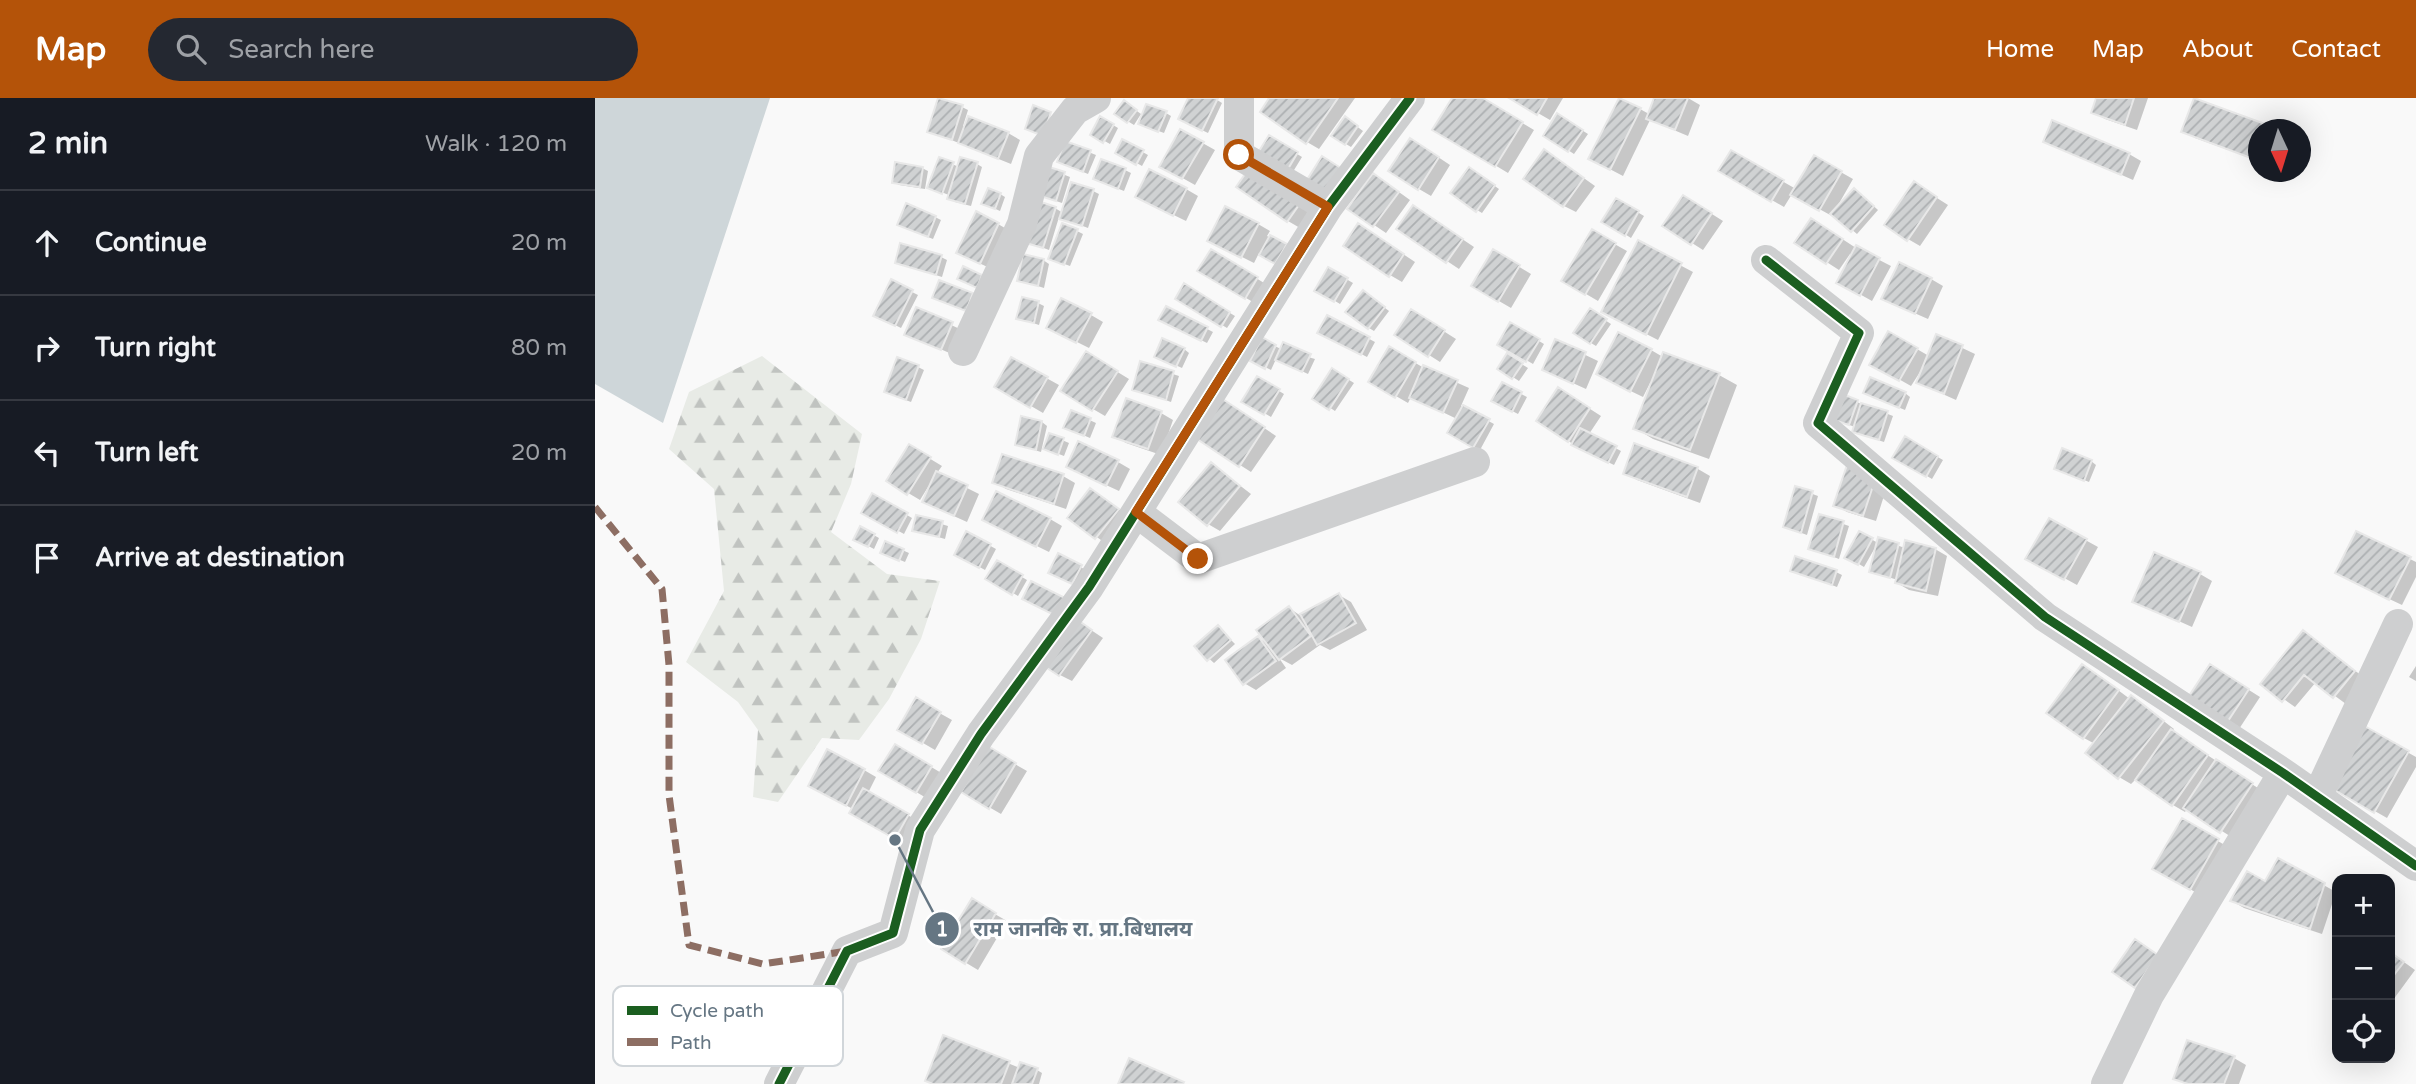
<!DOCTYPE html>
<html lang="en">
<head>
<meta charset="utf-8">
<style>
	:root { --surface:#171b24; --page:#242831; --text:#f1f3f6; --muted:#9ea1a6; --line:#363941; --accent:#b45309 }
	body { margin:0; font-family:"Varela Round","Noto Sans Devanagari",sans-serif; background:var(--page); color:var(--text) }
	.controls { position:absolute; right:21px; bottom:21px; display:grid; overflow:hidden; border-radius:14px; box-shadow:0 7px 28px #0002 }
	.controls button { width:63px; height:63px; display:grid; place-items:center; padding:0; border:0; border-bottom:2px solid var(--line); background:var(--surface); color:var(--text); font:35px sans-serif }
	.compass { position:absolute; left:1653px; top:21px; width:63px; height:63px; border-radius:50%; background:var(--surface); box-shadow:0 7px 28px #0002; rotate:176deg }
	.stop { position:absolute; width:21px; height:21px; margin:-16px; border:5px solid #b45309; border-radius:50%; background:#fff }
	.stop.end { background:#b45309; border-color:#fff; box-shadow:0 2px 7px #0008 }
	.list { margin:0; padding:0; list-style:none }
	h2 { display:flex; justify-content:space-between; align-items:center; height:91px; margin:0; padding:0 28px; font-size:30px }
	h2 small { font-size:23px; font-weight:400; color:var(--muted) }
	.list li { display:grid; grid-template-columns:46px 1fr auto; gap:21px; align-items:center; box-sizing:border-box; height:105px; padding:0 28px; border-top:2px solid var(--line) }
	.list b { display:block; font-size:26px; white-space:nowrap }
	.list em { font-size:23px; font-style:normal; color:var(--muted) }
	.icon { flex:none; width:38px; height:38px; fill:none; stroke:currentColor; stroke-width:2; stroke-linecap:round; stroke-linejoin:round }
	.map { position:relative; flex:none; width:1821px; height:986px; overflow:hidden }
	header { display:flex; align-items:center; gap:42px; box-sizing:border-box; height:98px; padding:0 35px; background:var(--accent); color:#fff }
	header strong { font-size:33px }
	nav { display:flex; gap:38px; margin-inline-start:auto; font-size:24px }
	.search { width:490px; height:63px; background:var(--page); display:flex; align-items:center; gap:18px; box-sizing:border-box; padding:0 24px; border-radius:38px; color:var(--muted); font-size:26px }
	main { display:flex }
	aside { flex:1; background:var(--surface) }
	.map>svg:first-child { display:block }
	.forest { fill:url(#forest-firs) }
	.water { fill:#ced6d9 }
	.shadow { fill:#0003 }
	.building { fill:url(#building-hatch); stroke:#e8e8e8; stroke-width:2 }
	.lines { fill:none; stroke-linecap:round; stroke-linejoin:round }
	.minor { stroke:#cecfd0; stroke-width:30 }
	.quiet { stroke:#8d6e63; stroke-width:7; stroke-dasharray:14 7; stroke-linecap:butt }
	.cycleway-casing { stroke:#fff; stroke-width:13 }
	.cycleway { stroke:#1b5e20; stroke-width:9 }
	.route { stroke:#b45309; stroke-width:9 }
	.key { fill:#fff; stroke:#d1d6da; stroke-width:2 }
	.key-label { font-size:19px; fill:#657683 }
	.leader { fill:none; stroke:#657683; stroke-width:2.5 }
	.callout-dot { fill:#657683; stroke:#fff; stroke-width:2.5 }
	.mark-label { font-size:21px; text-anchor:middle; font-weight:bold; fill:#fff }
	.callout-label { font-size:21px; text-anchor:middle; font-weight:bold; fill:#657683; stroke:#fff; stroke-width:7; stroke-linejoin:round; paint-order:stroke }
</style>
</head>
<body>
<header>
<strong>Map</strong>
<div class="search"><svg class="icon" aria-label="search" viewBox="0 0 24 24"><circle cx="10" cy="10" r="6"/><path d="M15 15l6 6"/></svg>Search here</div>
<nav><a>Home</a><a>Map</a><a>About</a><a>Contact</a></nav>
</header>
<main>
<aside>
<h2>2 min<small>Walk · 120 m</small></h2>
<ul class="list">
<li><svg class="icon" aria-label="ahead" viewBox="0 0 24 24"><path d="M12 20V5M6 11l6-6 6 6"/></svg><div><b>Continue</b></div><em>20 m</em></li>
<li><svg class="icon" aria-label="right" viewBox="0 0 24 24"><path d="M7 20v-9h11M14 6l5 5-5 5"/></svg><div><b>Turn right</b></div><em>80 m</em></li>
<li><svg class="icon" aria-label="left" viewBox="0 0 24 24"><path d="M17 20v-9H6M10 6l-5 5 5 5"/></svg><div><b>Turn left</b></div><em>20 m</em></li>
<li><svg class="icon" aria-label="arrive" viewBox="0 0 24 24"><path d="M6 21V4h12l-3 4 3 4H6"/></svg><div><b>Arrive at destination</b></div></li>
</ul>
</aside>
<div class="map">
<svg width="1821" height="986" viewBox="0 0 1821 986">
	<defs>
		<pattern id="forest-firs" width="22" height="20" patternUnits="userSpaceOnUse" patternTransform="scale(1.75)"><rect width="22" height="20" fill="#e8ebe6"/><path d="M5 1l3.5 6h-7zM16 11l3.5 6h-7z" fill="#c0c3c0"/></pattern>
		<pattern id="building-hatch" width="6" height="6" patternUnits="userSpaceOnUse" patternTransform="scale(1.75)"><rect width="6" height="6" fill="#d0d2d3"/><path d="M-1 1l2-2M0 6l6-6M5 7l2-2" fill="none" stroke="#acafb1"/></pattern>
	</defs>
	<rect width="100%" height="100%" fill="#f9f9f9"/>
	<path class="forest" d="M167,258L267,336L256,386L236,434L292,476L345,483L326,541L294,601L264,642L227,640L183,704L158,699L163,632L143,604L91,564L129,493L119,391L74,351L94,294Z"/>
	<path class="water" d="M0,0H175L68,325L0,286Z"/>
	<path class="shadow" d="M595,0H619L627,5L613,35L590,24Z
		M677,0H760L724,51L712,44Z
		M859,0H885L939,32L913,75L840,31Z
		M917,0H968L955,22Z
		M1061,0H1093L1105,7L1093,38L1055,22L1028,78L1007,67L1045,11L1054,16Z
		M1503,0H1553L1542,32L1510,21L1498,14Z
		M1600,1L1680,32H1664V63L1600,40L1588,33Z
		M535,8L546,16L539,27L521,16Z
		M367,9L373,12L368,28L413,35L425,42L416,66L334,33Z
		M571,15L576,18L569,35L550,28Z
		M963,17L993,36L979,56L950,37Z
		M506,20L523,30L515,46L497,36Z
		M756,24L768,33L756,49L751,46Z
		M586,33L620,52L600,87L566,68Z
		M675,39L707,59L696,77Z
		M528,43L553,57L547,68L522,54Z
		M1450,43L1534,56L1546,63L1538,82Z
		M471,45L501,57L493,76L469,66Z
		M828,49L855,67L836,98L824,91Z
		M1136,54L1201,91L1219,59L1258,81L1242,109L1265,96L1283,112L1262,136L1238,116L1237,118L1197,96L1189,109L1126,73Z
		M345,61L364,69L382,66L387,69L376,108L360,104L354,101L356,98L337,90Z
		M962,61L1000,88L981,114L969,108Z
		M327,70L333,73L330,91L304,87L299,84Z
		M452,70L475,79L467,105L449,99Z
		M530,72L536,75L529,93L506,84Z
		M880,74L904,91L887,115L882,112Z
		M667,78L717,112L705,130L693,123Z
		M790,84L815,102L791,135L754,110Z
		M591,91L603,98L591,123L554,105Z
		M498,93L504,96L493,130L464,119L454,152L433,144L460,110L468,115Z
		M1331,93L1353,107L1325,148L1313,141Z
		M405,96L410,99L405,113L394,108Z
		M1022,102L1049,118L1036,140L1009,123Z
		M1101,106L1128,123L1108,152L1097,145Z
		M830,116L879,149L864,171L804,131Z
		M340,119L346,122L338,141L310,130Z
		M403,126L415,133L397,171L375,161Z
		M663,126L675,133L672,138L696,151L686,168L664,155L659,165L627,149Z
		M1229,129L1261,150L1296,168L1277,203L1243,184L1257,157L1255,156L1244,172L1202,145Z
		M482,133L488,136L475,168L461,163Z
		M775,134L820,164L807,184L795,177Z
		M998,134L1032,153L1003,203L969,183Z
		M1043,145L1098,174L1063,242L1020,220Z
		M617,153L674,188L663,207L605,173Z
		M898,153L936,176L916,210L878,188Z
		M346,159L352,162L347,179L302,165Z
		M448,162L454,166L449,190L424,182Z
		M734,171L758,185L745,206L722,192Z
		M1336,181L1348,188L1333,221L1301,207Z
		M297,184L323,197L306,230L280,217Z
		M590,188L640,218L632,230L582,200Z
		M773,197L794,213L779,233L774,230Z
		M443,205L449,208L444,227L423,220Z
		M571,210L618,234L612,245L571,225Z
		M322,211L369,233L359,257L311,236Z
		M996,213L1016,226L1001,248L996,245Z
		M496,217L508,224L494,250L466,236Z
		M733,219L780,244L772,259L724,234Z
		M828,220L861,241L845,264L834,257Z
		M916,226L949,246L938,266L904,246Z
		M1294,235L1334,258L1342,238L1380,256L1361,302L1323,285L1327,275L1325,274L1316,288L1277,266Z
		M667,242L686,251L720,261L713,276L681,261L676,272L658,263Z
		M961,243L1003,263L991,291L949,272Z
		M795,250L829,270L874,290L866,308L899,326L885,352L854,335L862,321L816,299L813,305L775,283Z
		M589,251L594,255L587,270L567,261Z
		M1056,252L1068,259L1124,277L1142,287L1114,361L1058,341L1040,330L1057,286L1055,285L1048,299L1015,283Z
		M913,258L933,270L924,283L904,270Z
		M417,261L464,287L448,315L402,288Z
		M503,262L534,281L510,318L498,311Z
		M546,266L584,278L576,304L539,291Z
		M323,269L329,272L316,304L297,297Z
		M738,272L759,285L740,313L720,300Z
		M663,280L689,296L676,319L649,303Z
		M907,286L932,299L923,316L898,303Z
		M1310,295L1315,299L1310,312L1276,298Z
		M975,298L1006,318L994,336L1026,353L1019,367L984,350L943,323Z
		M1246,298L1298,318L1289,344L1264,336L1260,329L1243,323Z
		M632,305L681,338L656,374L645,367Z
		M477,314L501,325L495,340L476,332Z
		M566,315L578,322L566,357L531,345L519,338Z
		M447,324L452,328L446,354L422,347Z
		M455,337L474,345L469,358L456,353Z
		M1311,341L1348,362L1337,381L1300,359Z
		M314,348L347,368L342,375L384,396L372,424L341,410L333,389L325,402L293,383Z
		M1040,348L1103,371L1115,378L1105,405L1042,382L1030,375Z
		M1496,363L1501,367L1494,384L1467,373Z
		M523,364L535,371L524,393L485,375Z
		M617,366L656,396L625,433L613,426Z
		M1253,369L1293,385L1281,423L1252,414L1240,407Z
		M468,378L480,385L471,411L411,391L399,384Z
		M1201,390L1223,398L1212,437L1190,429Z
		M278,397L317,420L309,436L269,414Z
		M508,399L534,419L513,447L475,420Z
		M1225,418L1254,428L1244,461L1215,450Z
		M323,419L353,428L350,441L319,432Z
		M455,421L467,428L454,454L401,428Z
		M1454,422L1503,449L1482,487L1433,460Z
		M266,430L284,440L279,451L260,441Z
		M372,435L401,451L390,472L361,456Z
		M1265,435L1283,445L1284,441L1310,450L1340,451L1352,458L1343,498L1314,492L1302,485L1303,482L1276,474L1281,448L1269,469L1252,459Z
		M291,445L314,455L310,464L293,457Z
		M464,458L491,472L483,488L456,474Z
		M1815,461L1821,464V479L1807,507L1754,482Z
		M402,464L432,482L423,498L393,480Z
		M1197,472L1241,474L1247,477L1242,489Z
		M1605,476L1617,483L1597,529L1539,503Z
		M744,497L756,504L772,532L735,552L725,547L697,567L684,560L691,570L661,592L649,585L663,540L675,547L694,510L706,518Z
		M481,522L508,540L477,583L465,577Z
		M623,529L640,546L619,565L601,549Z
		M1709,534L1771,581L1751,606L1721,584L1700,609L1667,586Z
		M1821,568V583L1814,579Z
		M1500,575L1535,601L1548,607L1579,631L1577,634L1669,694L1638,740L1592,711L1590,714L1578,707L1541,681L1536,686L1524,679L1500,646L1489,640Z
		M1627,575L1665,599L1644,631L1594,600Z
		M321,602L357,622L340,652L304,631Z
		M1767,629L1821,659V669L1792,720L1734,687Z
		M301,648L348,676L333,701L286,673Z
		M394,651L432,673L406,716L368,694Z
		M269,672L281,679L273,695L325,724L312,746L256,715L258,711L227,695Z
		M1588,723L1635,750L1607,798L1560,771Z
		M1684,762L1741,794L1727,836L1649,810L1637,803L1671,786Z
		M377,803L412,823L383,872L348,851Z
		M1795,854L1820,872L1798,902L1795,900Z
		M349,939L425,970L442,972L447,975L444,986H339Z
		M1639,960L1651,967L1644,986H1591L1580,980Z"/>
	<path class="building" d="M343,0L368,7L357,42L332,34Z
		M593,0H623L607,33L583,21Z
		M674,0H743L711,46L665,14Z
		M857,0H888L928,24L900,69L837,32Z
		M914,0H952L942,17Z
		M1024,0L1046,10L1015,72L993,61Z
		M1059,0H1093L1080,32L1051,21Z
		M1501,0H1539L1530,27L1496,15Z
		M1599,0L1681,30L1664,32V63L1586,34Z
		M529,2L542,12L532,25L519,16Z
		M551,6L572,13L563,34L543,26Z
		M438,7L456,14L448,38L430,31Z
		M962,15L988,32L973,54L948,38Z
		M373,18L414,34L403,61L363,45Z
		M505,18L519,26L508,45L495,37Z
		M750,18L763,28L750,47L736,38Z
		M1457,22L1535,55L1526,77L1448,44Z
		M585,31L609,44L587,81L564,69Z
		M674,37L703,54L690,76L661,58Z
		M815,40L844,59L823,92L793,73Z
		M527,41L549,52L541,67L520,55Z
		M470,43L496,52L488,74L462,64Z
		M949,51L989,80L968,109L928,81Z
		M1136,52L1189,82L1176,104L1123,73Z
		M1219,57L1247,73L1224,113L1195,97Z
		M727,58L749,72L732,98L710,85Z
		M344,59L359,64L347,96L332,90Z
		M365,59L383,64L370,106L352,101Z
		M506,61L531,70L523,91L498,81Z
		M300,64L328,69L325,89L297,85Z
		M451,68L470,74L461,103L442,97Z
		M655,69L706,104L692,124L641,89Z
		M874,69L900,87L881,114L855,95Z
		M554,71L592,90L578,118L540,99Z
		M778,75L804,94L778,129L752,111Z
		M1319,83L1342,99L1312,143L1289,127Z
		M476,84L499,91L487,128L464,121Z
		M393,90L406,95L400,111L386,106Z
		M1259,90L1279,108L1256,134L1235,116Z
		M1088,97L1117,115L1096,147L1067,128Z
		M1021,100L1044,113L1030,138L1006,124Z
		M443,103L461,109L448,150L431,145Z
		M311,105L341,118L333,139L302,127Z
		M818,107L868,141L851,165L801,131Z
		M630,108L664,125L646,160L612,143Z
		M381,113L404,125L385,166L361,155Z
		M1216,120L1248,141L1231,166L1199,145Z
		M467,125L483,131L469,167L453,161Z
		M763,125L809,156L794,179L748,148Z
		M997,131L1021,145L990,197L966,183Z
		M675,137L692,146L680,166L664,157Z
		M1043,142L1087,165L1051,237L1006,214Z
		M305,145L347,157L341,177L300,165Z
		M1261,147L1285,160L1265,198L1241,185Z
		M616,151L663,179L650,201L602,173Z
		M898,151L925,167L903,204L876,188Z
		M428,156L449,161L443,188L422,183Z
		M1304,164L1337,180L1320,216L1286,201Z
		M368,168L387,177L382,190L362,181Z
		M733,169L753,180L739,204L719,193Z
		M296,181L318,192L300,228L278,218Z
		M344,182L378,195L371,213L337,200Z
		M589,185L635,214L626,229L580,201Z
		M768,192L790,209L773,231L750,214Z
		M427,199L444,203L439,225L421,221Z
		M466,200L497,215L481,245L451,230Z
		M571,208L613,229L606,243L563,222Z
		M321,209L358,224L346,252L309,237Z
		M995,210L1012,221L995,246L978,235Z
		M816,211L850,232L833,259L799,237Z
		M732,217L775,239L766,257L722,235Z
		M915,224L945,241L931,264L902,247Z
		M1293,233L1323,250L1304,283L1274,267Z
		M1023,234L1057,251L1035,294L1001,276Z
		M1341,236L1368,247L1349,296L1321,285Z
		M667,239L681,247L670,271L655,263Z
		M567,240L590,250L581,269L559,259Z
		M960,241L991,254L978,286L947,272Z
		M688,244L716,256L707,274L680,262Z
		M794,248L821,264L800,300L773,284Z
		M491,253L523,273L497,313L465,293Z
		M1068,254L1125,275L1095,352L1038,331Z
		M912,255L928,265L917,281L902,271Z
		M302,259L324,267L311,302L289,294Z
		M416,259L453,279L435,310L399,289Z
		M545,263L579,273L571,302L537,292Z
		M828,267L863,282L848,315L814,300Z
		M737,270L754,281L734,312L717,301Z
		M662,278L685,291L669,317L646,304Z
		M1275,279L1311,294L1304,310L1268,295Z
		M907,284L927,294L917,314L896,303Z
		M963,289L995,310L973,344L941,323Z
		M1245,295L1263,302L1254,327L1236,321Z
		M620,296L670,329L644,369L593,335Z
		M531,300L567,313L553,351L517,339Z
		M1266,305L1293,313L1284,342L1257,334Z
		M868,307L895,321L878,350L852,335Z
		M476,312L496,320L489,338L468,330Z
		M426,318L447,323L441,352L420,347Z
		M985,330L1022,348L1013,365L976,347Z
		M454,335L469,340L463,357L448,351Z
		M1310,338L1343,358L1331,379L1297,360Z
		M483,343L524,362L511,388L471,369Z
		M1039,345L1103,369L1092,399L1028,376Z
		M314,346L336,359L312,397L291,383Z
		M1467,350L1497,362L1489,383L1459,371Z
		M407,356L469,376L459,406L397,385Z
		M616,364L645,388L612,428L583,404Z
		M1252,367L1282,376L1268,418L1238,408Z
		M341,373L373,387L359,418L327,404Z
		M1200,388L1218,393L1206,435L1188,429Z
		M495,390L524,411L500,441L472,420Z
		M401,393L456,420L441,449L387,422Z
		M277,395L313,415L302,435L266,415Z
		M1224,416L1249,423L1239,459L1213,451Z
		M321,417L348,423L344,439L317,433Z
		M1454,420L1492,441L1469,482L1430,461Z
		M265,428L280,436L273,449L258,442Z
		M371,433L396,446L384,470L359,457Z
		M1264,433L1278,440L1263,467L1249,460Z
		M1761,433L1816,459L1794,502L1740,475Z
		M1283,439L1304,445L1295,480L1274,474Z
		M1310,442L1341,450L1331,493L1300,485Z
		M290,443L309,451L304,463L285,455Z
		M1559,454L1606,474L1584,524L1537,504Z
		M463,455L487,467L477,486L453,475Z
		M1200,458L1242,472L1237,487L1195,473Z
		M402,462L428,477L417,497L390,481Z
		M436,483L470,500L461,518L427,501Z
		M744,495L761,525L722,547L705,516Z
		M694,508L716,538L684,562L661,532Z
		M480,520L497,532L464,578L446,566Z
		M623,527L636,542L612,563L599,548Z
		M1708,532L1760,573L1738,600L1709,577L1687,604L1665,586Z
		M663,538L681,563L648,587L630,562Z
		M1487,566L1524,592L1488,641L1451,615Z
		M1615,566L1654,591L1631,626L1592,601Z
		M1536,597L1569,623L1523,681L1490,655Z
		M321,599L346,614L327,646L302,632Z
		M1766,626L1814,653L1779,715L1731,687Z
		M1576,631L1613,657L1577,708L1540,682Z
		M300,646L337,668L321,695L283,673Z
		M393,648L421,665L394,711L366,694Z
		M232,651L270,671L251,708L213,688Z
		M1621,661L1658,685L1625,735L1588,710Z
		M268,690L314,716L300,741L254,715Z
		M1587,720L1624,741L1595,792L1557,771Z
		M1683,760L1730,785L1715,831L1635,803L1652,773L1670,783Z
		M377,800L401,815L370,866L346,851Z
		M1540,841L1563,857L1540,890L1517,874Z
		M1795,854L1809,864L1795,882Z
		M348,937L415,963L406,986H338L330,983Z
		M1592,942L1640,958L1629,986H1593L1578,981Z
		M534,960L589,984L588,986H523Z
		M425,964L443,970L437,986H417Z"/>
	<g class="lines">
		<path class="minor" d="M644,0V57L733,109
			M1171,162L1264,235L1223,325L1450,519L1688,675L1821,768
			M368,253L427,126L444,58L480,12L501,0
			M541,414L603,461L880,364
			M1722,699L1803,526
			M184,986L252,853L298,835L325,732L386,636L494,489L733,109L815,0
			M1511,986L1554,897L1688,675"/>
		<path class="quiet" d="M0,409L67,491L74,567V697L94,847L168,866L252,853"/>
		<defs>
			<path id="cycleway" d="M1171,162L1264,235L1223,325L1450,519L1688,675L1821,768
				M184,986L252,853L298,835L325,732L386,636L494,489L733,109L815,0"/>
		</defs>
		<use href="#cycleway" class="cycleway-casing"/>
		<use href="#cycleway" class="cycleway"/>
	</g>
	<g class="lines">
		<path class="route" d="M603,461L541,414L733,109L644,57"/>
	</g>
	<rect x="18" y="888" width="230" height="80" rx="10" class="key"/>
	<rect x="32" y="908" width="31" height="9" fill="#1b5e20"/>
	<rect x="32" y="940" width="31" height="8" fill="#8d6e63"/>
	<g class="key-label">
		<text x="75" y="919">Cycle path</text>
		<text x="75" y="951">Path</text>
	</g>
	<path class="leader" d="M300 742L347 831"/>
	<g class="callout-dot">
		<circle cx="300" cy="742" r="7"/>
		<circle cx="347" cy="831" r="18"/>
	</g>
	<g class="mark-label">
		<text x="347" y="838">1</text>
	</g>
	<g class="callout-label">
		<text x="488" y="838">राम जानकि रा. प्रा.बिधालय</text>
	</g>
</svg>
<div class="controls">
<button>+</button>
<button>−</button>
<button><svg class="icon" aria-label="locate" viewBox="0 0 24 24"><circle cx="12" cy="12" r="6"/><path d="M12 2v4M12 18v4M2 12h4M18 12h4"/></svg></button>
</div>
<svg class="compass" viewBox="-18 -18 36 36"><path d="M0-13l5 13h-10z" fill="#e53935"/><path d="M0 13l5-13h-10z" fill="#9ea1a6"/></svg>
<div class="stop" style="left:644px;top:57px"></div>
<div class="stop end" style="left:603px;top:461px"></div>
</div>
</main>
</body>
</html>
